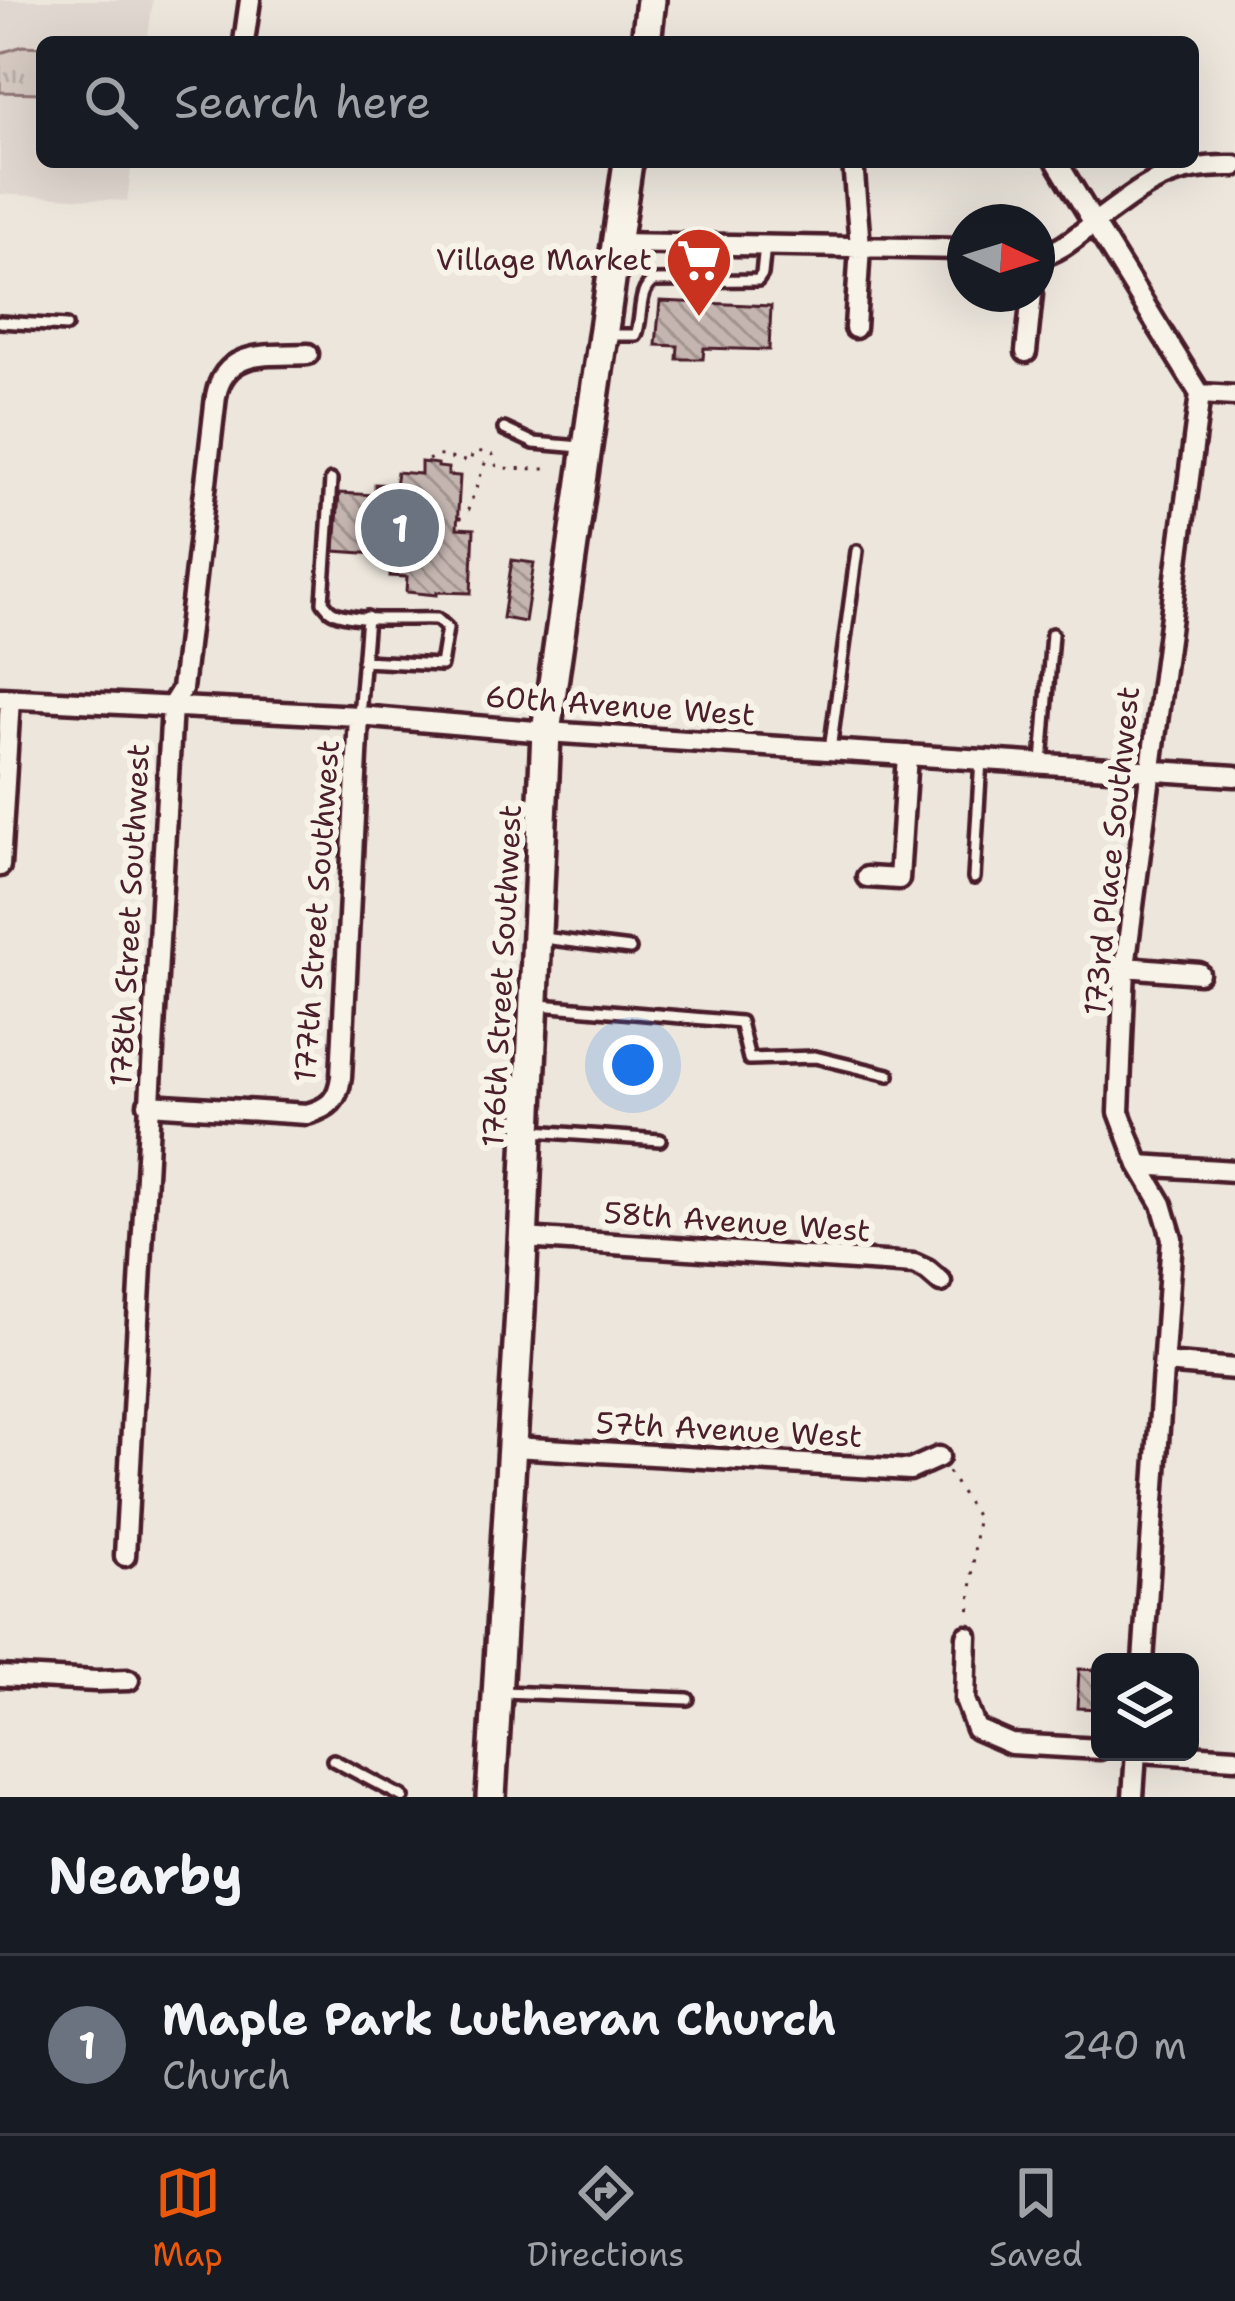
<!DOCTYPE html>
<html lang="en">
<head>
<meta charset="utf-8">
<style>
	:root { --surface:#171b24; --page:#20242c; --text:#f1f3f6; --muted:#9ea1a6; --line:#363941; --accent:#ea580c }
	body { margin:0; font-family:"Shantell Sans",sans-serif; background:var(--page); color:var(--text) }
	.controls { position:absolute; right:36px; bottom:36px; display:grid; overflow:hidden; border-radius:18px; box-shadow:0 12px 48px #0002 }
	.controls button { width:108px; height:108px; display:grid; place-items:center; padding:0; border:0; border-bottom:3px solid var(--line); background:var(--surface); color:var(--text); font:60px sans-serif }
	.compass { position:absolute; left:947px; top:204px; width:108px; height:108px; border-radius:50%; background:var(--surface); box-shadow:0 12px 48px #0002; rotate:94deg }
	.you { position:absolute; left:633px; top:1065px; width:42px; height:42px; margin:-30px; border:9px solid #fff; border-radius:50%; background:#1a73e8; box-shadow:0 0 0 18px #1a73e833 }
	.badge { display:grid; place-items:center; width:78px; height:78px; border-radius:50%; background:var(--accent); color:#fff; font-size:39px; font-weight:700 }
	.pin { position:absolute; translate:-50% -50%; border:6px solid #fff; box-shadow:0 3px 12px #0006 }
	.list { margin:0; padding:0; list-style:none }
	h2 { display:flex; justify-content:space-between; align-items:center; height:156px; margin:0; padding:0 48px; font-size:51px }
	h2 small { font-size:39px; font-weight:400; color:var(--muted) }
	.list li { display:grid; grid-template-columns:78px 1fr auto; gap:36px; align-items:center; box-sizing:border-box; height:180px; padding:0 48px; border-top:3px solid var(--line) }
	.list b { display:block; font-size:45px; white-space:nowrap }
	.list p { margin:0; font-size:39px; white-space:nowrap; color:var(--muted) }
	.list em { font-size:39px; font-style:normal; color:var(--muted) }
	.icon { flex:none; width:66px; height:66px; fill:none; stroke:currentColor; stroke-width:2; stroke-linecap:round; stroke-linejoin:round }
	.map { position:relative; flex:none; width:1235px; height:1797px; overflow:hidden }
	.search { position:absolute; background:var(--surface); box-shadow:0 12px 48px #0002; left:36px; right:36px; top:36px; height:132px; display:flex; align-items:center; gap:30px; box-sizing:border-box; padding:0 42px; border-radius:18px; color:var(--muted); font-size:45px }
	.sheet { height:336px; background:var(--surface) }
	nav { display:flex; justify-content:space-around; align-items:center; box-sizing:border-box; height:168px; border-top:3px solid var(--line); background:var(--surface); font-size:33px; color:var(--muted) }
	nav a { display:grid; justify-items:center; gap:6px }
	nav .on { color:var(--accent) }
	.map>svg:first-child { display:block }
	.built { fill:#e0d7d0 }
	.park { fill:url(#park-tufts); stroke:#907476; stroke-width:3 }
	.building { fill:url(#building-back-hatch); stroke:#4a1f2b; stroke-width:3 }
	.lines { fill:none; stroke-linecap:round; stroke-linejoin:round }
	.lane-casing { stroke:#4a1f2b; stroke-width:18 }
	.street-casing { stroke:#4a1f2b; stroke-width:27 }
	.secondary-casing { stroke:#4a1f2b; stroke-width:36 }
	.path { stroke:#4a1f2b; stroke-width:3; stroke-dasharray:3 9; stroke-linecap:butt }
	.lane { stroke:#f7f3e8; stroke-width:9 }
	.street { stroke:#f7f3e8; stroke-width:18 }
	.secondary { stroke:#f7f3e8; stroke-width:27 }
	.labels { text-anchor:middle; stroke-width:12; stroke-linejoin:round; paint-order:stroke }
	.poi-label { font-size:30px; fill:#4a1f2b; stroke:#f7f3e8; text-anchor:end }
	.street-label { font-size:30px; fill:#4a1f2b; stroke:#f7f3e8 }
</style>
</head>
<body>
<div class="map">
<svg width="1235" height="1797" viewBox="0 0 1235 1797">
	<defs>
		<pattern id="park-tufts" width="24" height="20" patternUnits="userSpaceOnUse" patternTransform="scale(3)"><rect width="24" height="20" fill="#d5c9c2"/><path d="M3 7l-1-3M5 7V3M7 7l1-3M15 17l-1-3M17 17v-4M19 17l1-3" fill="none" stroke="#b8aca7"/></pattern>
		<pattern id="building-back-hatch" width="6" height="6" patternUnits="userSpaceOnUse" patternTransform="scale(3)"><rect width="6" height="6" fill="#c4b5b0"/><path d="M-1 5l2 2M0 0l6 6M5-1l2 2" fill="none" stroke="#a1938f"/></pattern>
	</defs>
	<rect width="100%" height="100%" fill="#ece6dd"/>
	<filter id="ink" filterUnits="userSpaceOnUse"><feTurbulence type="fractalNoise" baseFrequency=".00833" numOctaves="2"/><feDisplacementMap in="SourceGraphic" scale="24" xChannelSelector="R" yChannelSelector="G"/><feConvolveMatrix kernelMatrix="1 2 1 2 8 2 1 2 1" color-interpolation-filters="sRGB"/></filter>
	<g filter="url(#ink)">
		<path class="built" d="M0,0H153L147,42H42V162H132L127,201L0,194Z"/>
		<path class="park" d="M23,46L42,47V93L0,92V53Z"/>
		<path class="building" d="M660,301L771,306L769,350L704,348L703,359H677L678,346L656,345Z
			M421,462L438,464V467L448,468V475L460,476L457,528L474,529L471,593L437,592V595L406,592L407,577L390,576L392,555L335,551L339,493L375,495V484L395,485L397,472L421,474Z
			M512,560L534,563L525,622L503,618Z
			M1079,1669L1100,1670V1709L1077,1708Z"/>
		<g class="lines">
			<defs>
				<path id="lane" d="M0,322L66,326
					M610,335H636C643,318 637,290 654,281L758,280L762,274L765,245
					M504,429L534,443L581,447
					M331,480L323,602C329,609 329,611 338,614C366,622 408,618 437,619L447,628L441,665L363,661
					M359,716L367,617
					M830,750L857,551
					M1042,763L1052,634
					M974,878L981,759
					M543,938L630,949
					M540,1005L740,1022L749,1059L815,1057L889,1075
					M534,1131L660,1140
					M502,1692L688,1699
					M333,1760L403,1797"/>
				<path id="street" d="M244,42L250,0
					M853,162L860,246L855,328
					M615,243L965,249
					M1037,257C1060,252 1076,237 1094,223L1057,162
					M1026,352L1032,294
					M1200,394L1235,396
					M0,698L359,716L546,732L1235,776
					M0,866L10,699
					M867,877L899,879L907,755
					M1125,967L1199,973
					M148,1104L307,1114C329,1108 338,1100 341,1077L359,716
					M1139,1165L1235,1171
					M524,1238L914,1264L927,1270L941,1282
					M1164,1363L1235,1369
					M513,1447L910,1470L939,1457
					M125,1556L172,705L182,689L216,396C225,348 269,356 308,354
					M967,1636L965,1700L976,1729L1011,1744L1100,1749
					M1143,1662L1172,1238L1162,1204L1139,1165L1119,1112L1125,967L1200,394L1094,223C1146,185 1168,164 1235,166
					M0,1676L96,1681L129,1680
					M1141,1752L1235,1758
					M1133,1797L1136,1752"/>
				<path id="secondary" d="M646,42L651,0
					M491,1797L520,1310L546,732L628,162"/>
			</defs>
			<use href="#lane" class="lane-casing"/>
			<use href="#street" class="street-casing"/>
			<use href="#secondary" class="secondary-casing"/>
			<path class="path" d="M428,460L436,455L470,462L472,455L478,451L493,455L494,463L499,468L547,469
				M459,519L468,510L488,455
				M948,1472L977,1517L969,1616"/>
			<use href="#lane" class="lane"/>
			<use href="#street" class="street"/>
			<use href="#secondary" class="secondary"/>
		</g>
	</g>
	<defs>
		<symbol id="supermarket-pin" viewBox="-11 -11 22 30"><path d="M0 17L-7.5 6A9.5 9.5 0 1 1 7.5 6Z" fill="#c8321e" stroke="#f7f3e8"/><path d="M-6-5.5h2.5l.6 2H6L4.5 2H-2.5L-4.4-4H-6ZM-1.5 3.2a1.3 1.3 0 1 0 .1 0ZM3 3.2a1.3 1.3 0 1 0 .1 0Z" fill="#fff"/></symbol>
	</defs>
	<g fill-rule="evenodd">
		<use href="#supermarket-pin" x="661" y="222" width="76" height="104"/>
	</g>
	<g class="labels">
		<g class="poi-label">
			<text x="652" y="270">Village Market</text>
		</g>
		<g class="street-label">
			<text transform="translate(620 706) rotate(4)" y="10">60th Avenue West</text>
			<text transform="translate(1112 851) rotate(-84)" y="10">173rd Place Southwest</text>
			<text transform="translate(317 911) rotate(-86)" y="10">177th Street Southwest</text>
			<text transform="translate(130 915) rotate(-87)" y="10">178th Street Southwest</text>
			<text transform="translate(502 976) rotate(-87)" y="10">176th Street Southwest</text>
			<text transform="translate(737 1222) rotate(4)" y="10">58th Avenue West</text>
			<text transform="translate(729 1430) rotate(3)" y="10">57th Avenue West</text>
		</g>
	</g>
</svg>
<div class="controls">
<button><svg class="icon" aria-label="layers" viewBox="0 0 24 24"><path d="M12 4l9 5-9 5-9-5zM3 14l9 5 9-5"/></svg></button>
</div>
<svg class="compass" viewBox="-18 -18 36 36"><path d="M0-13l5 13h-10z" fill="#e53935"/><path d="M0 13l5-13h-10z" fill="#9ea1a6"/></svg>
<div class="you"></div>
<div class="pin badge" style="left:400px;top:528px;background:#6b7280">1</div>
<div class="search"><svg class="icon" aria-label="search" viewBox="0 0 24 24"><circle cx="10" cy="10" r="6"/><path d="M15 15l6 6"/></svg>Search here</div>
</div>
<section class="sheet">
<h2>Nearby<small></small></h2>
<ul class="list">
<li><span class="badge" style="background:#6b7280">1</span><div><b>Maple Park Lutheran Church</b><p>Church</p></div><em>240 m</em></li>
</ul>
</section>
<nav>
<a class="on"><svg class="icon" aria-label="map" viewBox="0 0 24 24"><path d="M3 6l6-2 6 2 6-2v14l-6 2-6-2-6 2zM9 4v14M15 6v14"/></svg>Map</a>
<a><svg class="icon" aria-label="directions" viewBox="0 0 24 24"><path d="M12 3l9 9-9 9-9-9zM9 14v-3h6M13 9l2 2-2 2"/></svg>Directions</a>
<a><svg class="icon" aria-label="saved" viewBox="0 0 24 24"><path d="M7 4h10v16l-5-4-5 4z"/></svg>Saved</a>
</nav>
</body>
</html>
